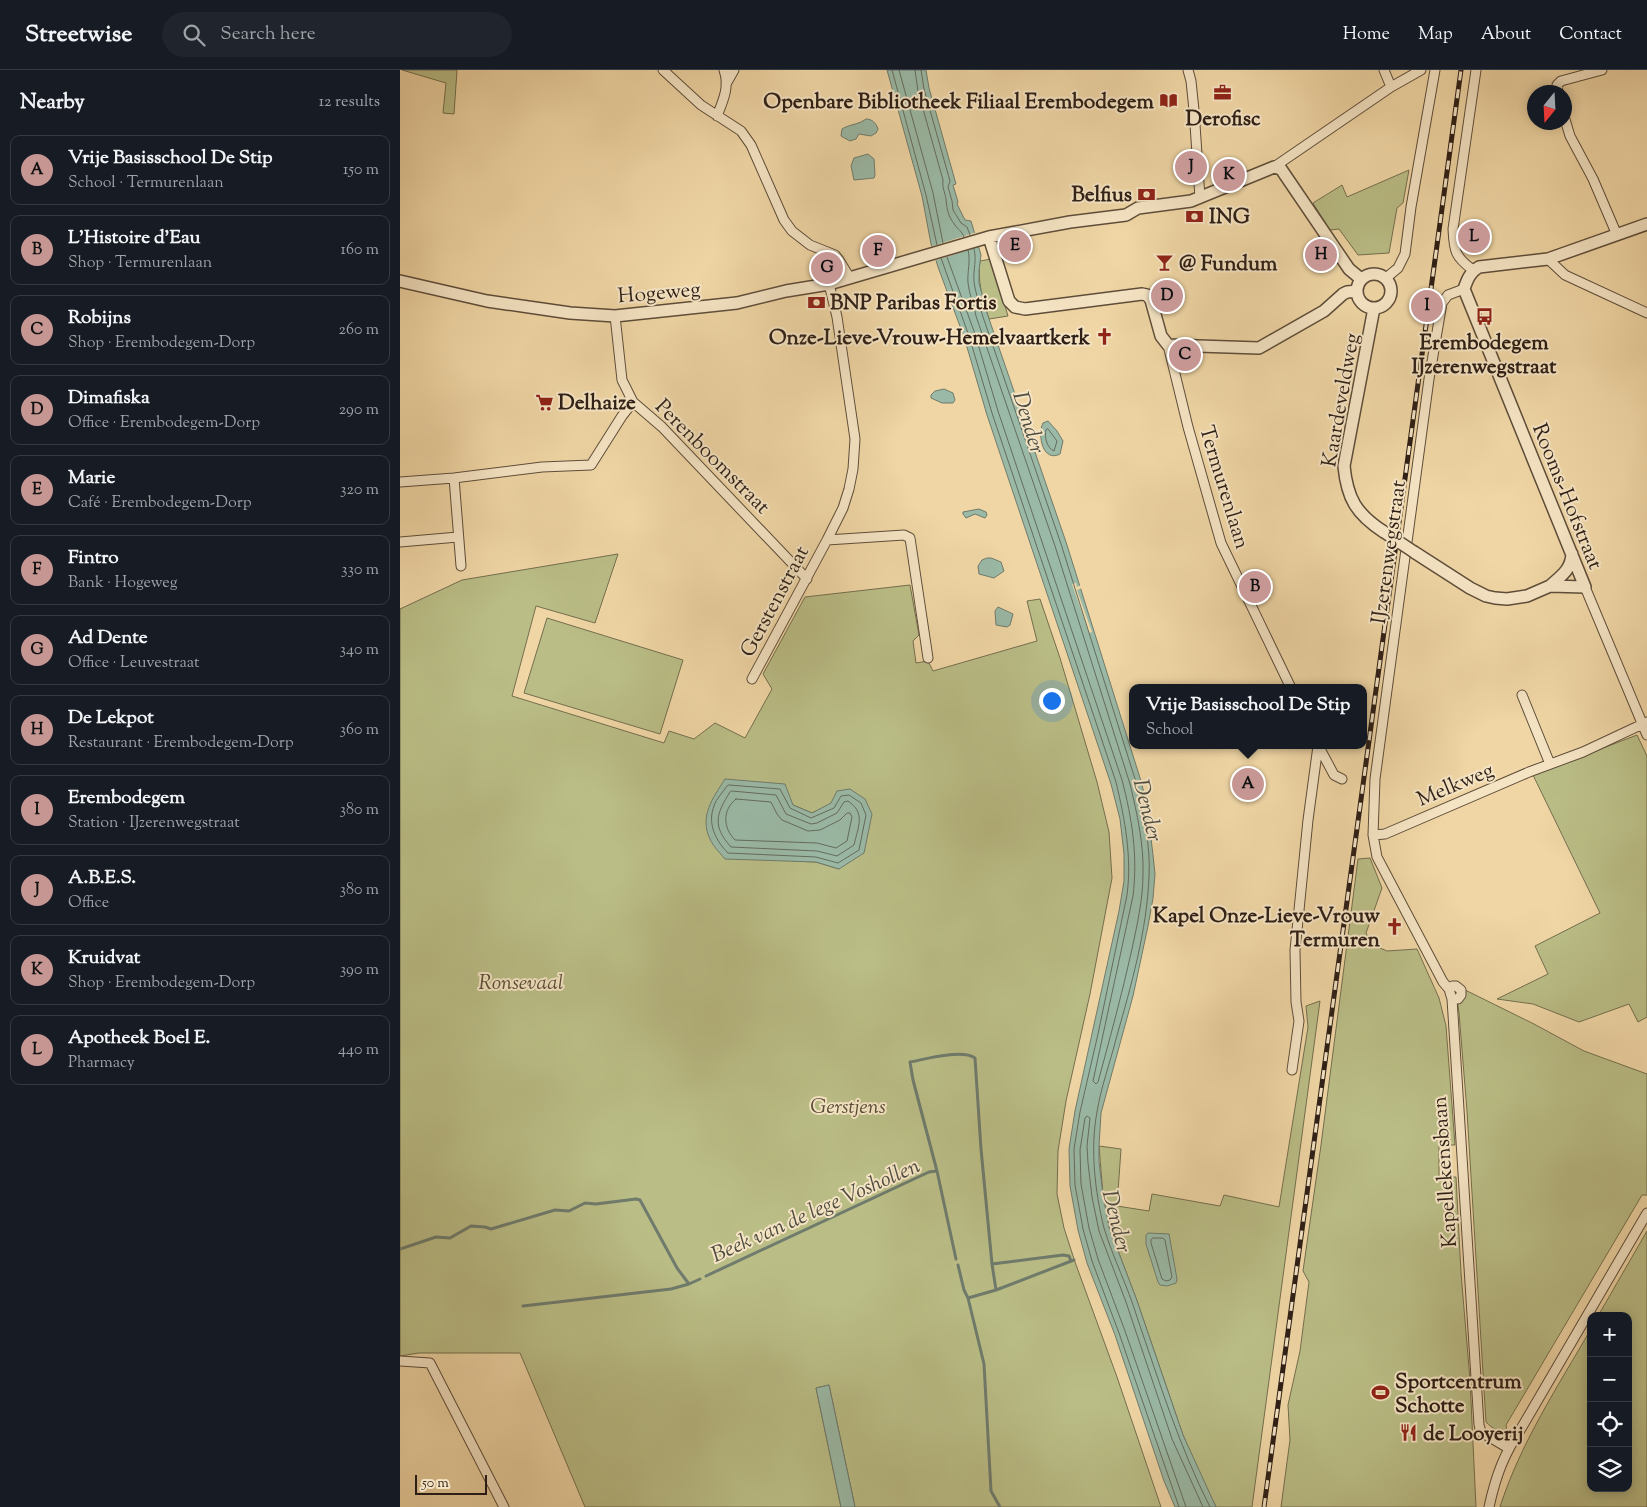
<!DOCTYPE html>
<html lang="en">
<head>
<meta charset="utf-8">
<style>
	:root { --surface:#171b24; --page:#20242c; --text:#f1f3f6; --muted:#9ea1a6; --line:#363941; --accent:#c59692 }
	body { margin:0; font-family:"Sorts Mill Goudy",serif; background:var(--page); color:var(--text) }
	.controls { position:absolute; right:15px; bottom:15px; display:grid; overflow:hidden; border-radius:10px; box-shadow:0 2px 12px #0003 }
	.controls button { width:45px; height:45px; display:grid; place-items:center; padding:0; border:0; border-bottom:1px solid var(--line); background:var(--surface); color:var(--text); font:25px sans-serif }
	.compass { position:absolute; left:1127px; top:15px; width:45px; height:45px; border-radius:50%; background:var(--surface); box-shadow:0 2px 12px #0003; rotate:198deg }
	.scale { position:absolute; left:15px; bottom:12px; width:72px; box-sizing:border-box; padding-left:5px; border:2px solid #2e1f16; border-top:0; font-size:14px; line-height:18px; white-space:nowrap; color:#2e1f16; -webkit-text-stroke:4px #f5e4c4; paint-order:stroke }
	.you { position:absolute; left:651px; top:630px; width:18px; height:18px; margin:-12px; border:4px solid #fff; border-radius:50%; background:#1a73e8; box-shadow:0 0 0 8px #1a73e833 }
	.badge { display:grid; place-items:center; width:32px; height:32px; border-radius:50%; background:var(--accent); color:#111; font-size:16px; font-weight:700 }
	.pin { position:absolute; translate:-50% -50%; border:2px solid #fff; box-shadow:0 1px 5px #0006 }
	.popup { position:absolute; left:729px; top:614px; width:238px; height:65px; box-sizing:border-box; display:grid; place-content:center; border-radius:10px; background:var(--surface); filter:drop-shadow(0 1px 4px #0005); font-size:16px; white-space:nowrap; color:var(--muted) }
	.popup b { font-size:19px; color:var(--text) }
	.popup::after { content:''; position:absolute; left:50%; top:100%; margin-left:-10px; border:10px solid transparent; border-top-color:var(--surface) }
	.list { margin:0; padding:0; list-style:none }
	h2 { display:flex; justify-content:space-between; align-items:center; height:65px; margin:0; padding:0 20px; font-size:21px }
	h2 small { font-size:16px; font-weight:400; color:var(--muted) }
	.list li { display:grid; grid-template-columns:32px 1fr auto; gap:15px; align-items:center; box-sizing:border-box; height:70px; margin:0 10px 10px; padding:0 10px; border:1px solid var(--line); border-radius:10px }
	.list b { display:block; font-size:19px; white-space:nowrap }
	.list p { margin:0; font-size:16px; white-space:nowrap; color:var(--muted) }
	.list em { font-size:16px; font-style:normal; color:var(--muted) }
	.icon { flex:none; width:28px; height:28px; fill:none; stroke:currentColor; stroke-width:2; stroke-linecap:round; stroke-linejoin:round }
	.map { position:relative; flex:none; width:1247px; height:1437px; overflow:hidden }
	header { display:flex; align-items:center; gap:30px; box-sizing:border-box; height:70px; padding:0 25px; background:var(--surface); border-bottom:1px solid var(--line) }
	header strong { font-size:24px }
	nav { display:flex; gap:28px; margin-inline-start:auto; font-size:18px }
	.search { width:350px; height:45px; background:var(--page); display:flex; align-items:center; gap:12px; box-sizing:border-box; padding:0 18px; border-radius:28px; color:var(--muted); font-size:19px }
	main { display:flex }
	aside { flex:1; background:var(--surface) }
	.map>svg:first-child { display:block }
	.green { fill:#babd86; stroke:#746e4e; fill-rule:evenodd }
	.water { fill:#9ab9a6; stroke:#6f7b6c }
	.pier { fill:#f0d6a5 }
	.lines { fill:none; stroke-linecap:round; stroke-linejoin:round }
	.shore { stroke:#646c5e; stroke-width:1 }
	.stream { stroke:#6f7b6c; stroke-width:3 }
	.minor-casing { stroke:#5e4d3a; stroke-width:11 }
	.tertiary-casing { stroke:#5e4d3a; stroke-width:14 }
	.minor { stroke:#f5e4c4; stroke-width:9 }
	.tertiary { stroke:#f5e4c4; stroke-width:11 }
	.rail-casing { stroke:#2e1f16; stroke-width:5 }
	.rail { stroke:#f5e4c4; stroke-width:3; stroke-dasharray:9; stroke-linecap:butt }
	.tertiary-bridge-casing { stroke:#5e4d3a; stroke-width:14; stroke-linecap:butt }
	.tertiary-bridge { stroke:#f5e4c4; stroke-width:11 }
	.labels { text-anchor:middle; stroke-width:4; stroke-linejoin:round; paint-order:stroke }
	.poi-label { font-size:21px; font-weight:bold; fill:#2e1f16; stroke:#f5e4c4; text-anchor:start }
	.street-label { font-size:21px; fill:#2e1f16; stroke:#f5e4c4 }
	.park-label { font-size:21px; font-style:italic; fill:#584e38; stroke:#f5e4c4 }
	.water-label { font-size:22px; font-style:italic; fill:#4e4d41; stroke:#f5e4c4 }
</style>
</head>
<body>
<header>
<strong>Streetwise</strong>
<div class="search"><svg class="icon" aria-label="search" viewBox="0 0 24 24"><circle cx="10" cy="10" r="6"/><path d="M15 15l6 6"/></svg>Search here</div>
<nav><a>Home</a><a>Map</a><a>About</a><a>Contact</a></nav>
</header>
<main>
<aside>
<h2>Nearby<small>12 results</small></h2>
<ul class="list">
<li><span class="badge">A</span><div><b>Vrije Basisschool De Stip</b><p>School · Termurenlaan</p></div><em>150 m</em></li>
<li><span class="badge">B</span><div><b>L'Histoire d'Eau</b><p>Shop · Termurenlaan</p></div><em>160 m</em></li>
<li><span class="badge">C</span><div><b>Robijns</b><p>Shop · Erembodegem-Dorp</p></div><em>260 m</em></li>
<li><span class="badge">D</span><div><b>Dimafiska</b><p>Office · Erembodegem-Dorp</p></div><em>290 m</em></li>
<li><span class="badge">E</span><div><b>Marie</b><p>Café · Erembodegem-Dorp</p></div><em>320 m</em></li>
<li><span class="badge">F</span><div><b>Fintro</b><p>Bank · Hogeweg</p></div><em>330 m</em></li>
<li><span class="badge">G</span><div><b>Ad Dente</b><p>Office · Leuvestraat</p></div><em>340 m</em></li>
<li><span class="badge">H</span><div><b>De Lekpot</b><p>Restaurant · Erembodegem-Dorp</p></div><em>360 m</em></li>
<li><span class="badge">I</span><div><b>Erembodegem</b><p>Station · IJzerenwegstraat</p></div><em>380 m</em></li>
<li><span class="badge">J</span><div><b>A.B.E.S.</b><p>Office</p></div><em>380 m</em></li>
<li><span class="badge">K</span><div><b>Kruidvat</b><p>Shop · Erembodegem-Dorp</p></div><em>390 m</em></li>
<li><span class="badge">L</span><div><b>Apotheek Boel E.</b><p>Pharmacy</p></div><em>440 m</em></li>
</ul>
</aside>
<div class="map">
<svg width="1247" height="1437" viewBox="0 0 1247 1437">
	<rect width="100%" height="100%" fill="#f0d6a5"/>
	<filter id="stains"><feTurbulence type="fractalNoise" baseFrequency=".004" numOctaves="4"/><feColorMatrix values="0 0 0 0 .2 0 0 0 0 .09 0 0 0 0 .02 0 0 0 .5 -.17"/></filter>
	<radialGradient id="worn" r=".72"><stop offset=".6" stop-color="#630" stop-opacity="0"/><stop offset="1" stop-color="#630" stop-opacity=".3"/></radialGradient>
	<path class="green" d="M2,0H57L54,44L43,43L46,13Z
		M1009,100L1003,133L997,138L989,183L958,185L939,159L930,160L913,133L942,115L947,127Z
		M591,189L608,246L589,249C583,230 577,211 580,191Z
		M218,484L195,553L136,536L112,626L264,673L269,661L294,669L315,653L345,668L372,619L363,604L405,527L510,515L519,565L513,571L516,593L528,591L533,601L637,571L627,531L640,529L660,588L697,712L709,762L712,808L690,924L666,1031L658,1081L657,1124L664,1158L675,1192L717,1307L761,1437H455L429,1315L416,1318L441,1437H185L120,1283H19L0,1286V539L62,510ZM431,734L439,799L416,792L392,791L393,735L412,743Z
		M147,548L283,590L260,664L124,623Z
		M1237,665L1247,686V947L1238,952L1229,934L1179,952L1133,934L1097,929L1148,904L1135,876L1200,843L1133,705Z
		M970,788L982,818L966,863L971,874L987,881L1017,879L1039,928L1046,956L1055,1075H1039V1107H1056L1061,1203L1070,1310L1076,1437H881L890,1370L888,1335L900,1281L909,1212L903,1201L921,1075L958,789Z
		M1055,915L1134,954L1184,981L1247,1004V1125H1242L1106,1355L1107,1360C1098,1362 1093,1359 1086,1352L1067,1041L1059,943Z
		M920,931L852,1437H816L804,1414L783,1365L736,1228L709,1157L703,1125L699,1076L721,1079L717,1136L749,1141L752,1124L820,1136L824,1125L879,1137L908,957L906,936Z
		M1247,1161V1437H1100C1120,1374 1158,1316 1191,1259V1418H1228V1246H1198Z"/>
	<path class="water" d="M487,0H526L529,18L556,114L553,115L558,132L557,134L565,150L571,151L581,185L579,200V213L587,243L666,472L741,711L747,735L753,785L755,804L753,828L748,856L733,926L701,1043L699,1076V1092L703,1125L709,1157L736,1228L783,1365L816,1437H775L764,1411L715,1265L687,1193L678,1160L670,1116L669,1079L675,1041L719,841L724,811V784L720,749L711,714L587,345L564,267L538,197L531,174L522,126Z
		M466,49C472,49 476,53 478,59L476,63L471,66L459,64L456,69L450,71L441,66L442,59C450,54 458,55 466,49Z
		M468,84L474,89L475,105L474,108L454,110L451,96L454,88Z
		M544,319L553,323L555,330L553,333H542L531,328V325L535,321Z
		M648,351L657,361L663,371L660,384C643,393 637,365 643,353Z
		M579,439L586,442L587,445L585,448L575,444L566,448L563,444V442Z
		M587,488H591L601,492L604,501L594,508L579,504L578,496L582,490Z
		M598,537L613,544L610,555L607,557L596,555L595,541Z
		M325,709L385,714L393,735L412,743L431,733L437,721L450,719L465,729L472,744L464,783L439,799L416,792L325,789C320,783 313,776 310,769C299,746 313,728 325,709Z
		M748,1163L769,1164L777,1209L776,1213L767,1216L760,1215L758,1212L746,1174V1165Z
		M429,1315L455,1437H441L416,1318Z"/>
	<path class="pier" d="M577,162L581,176L534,191L529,177Z
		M676,513L677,517L681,515L682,518L677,520L692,562L689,563L672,514Z"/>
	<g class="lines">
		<path class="shore" d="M492,0L526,125L537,175
			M499,0L533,123L543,173
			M515,0L518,21L543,110C542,118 545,122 546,129C547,140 548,146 555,155C558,160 562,161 564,167
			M521,0L524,19L550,111L548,117L552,131L553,140L561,153L567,157L570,165
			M574,179C577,189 573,200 574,212C575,222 580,234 582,244L661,474L736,712C743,739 751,778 749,806C747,861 731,916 716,969C710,993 701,1017 697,1042C690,1079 695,1122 704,1158C713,1188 728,1217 737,1247C759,1311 779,1376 810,1437
			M547,187L575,264L598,341L722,710C732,748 738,786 733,826L693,1011L696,1014L698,1012C710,968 722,924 732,879C737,855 743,830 743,804C744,775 737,743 730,714L655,476L576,246C574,235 569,224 568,213C567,202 571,191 568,180
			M541,188L569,266L592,343L716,712C725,750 732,787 727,825L698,964L680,1042L674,1079L675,1115L683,1159L692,1191L719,1263L779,1437
			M648,359L657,371L654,381C647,378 644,367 646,360Z
			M329,715L380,719L390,738L411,748L434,738L441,726L449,725L461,733L466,745L459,780L438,793L416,787L328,783C316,771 307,754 314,736C316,729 323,722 327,716Z
			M332,721L376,725L386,744L411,754L417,753L437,743L444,732L448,731C466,743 458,757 454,775L437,786L417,781L331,777C312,756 316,744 330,722Z
			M336,729L371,732L377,744L382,750L408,761L420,760L440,750L447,743H450L452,747L447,771L436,778L417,773L335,770C323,758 322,740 336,729Z
			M753,1168H763L765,1170L772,1207L770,1210L766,1211L762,1209L751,1173V1170Z
			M786,1437L725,1261L698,1189L689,1158L681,1114L680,1080L685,1048L687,1046L690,1048L687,1076L688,1093L692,1127L699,1161L726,1232L772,1369L803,1437"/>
		<path class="stream" d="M537,1101L513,1010L510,992C526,989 562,979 575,988L581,1079L592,1194
			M0,1179L36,1167L50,1168L71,1156L85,1157L91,1159L155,1140L169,1141L185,1133L196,1134L236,1129L240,1130L277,1198L289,1214
			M558,1195L564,1220L568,1228L596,1220L674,1190
			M306,1206L529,1102L537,1101L556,1189
			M596,1220L592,1194L663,1185L669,1186L671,1191
			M568,1228L584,1294L591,1421L600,1437
			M123,1236L271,1219L289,1214L300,1209"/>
		<defs>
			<path id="minor" d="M263,0L301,35L341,61L351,75L384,150L392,161L410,175L435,185L439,190L450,208
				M788,0L791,11L794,40L800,128
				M984,0L991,17
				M326,14L334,0
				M1158,22L1157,15L1161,11L1202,0
				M317,46C323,31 330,16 324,0
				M1164,46L1170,66L1193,109L1217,165
				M874,97L991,17L1021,0
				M1148,189L1165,205L1247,243
				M1073,200C1055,187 1054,181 1053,159L1076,0
				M986,208L998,198L1005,184L1011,137L1035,0
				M1064,219L1048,225L1042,233L1029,309L975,709L973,765L977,787L1043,912L1049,919L1052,929L1079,1355L1081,1362L1108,1378
				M215,246L222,310L233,332L262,357L407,509
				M768,275L788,357L821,473L891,618
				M54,408L61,496
				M0,412L54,408L142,397L191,395L222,346L233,332
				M427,470L504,465L510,468L528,588
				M0,472L58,467
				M1185,517L1247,665
				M352,609L427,470L443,438L449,419L453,399L455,369L437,247L429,214
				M1122,625L1150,694
				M918,675L934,705L942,709
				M973,765L985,764L1129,702L1183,682L1247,652
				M1049,919L1052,916H1056L1061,920V925L1058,929H1052
				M892,1000L899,951L896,932L895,880L908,750L918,676
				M0,1291L30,1293L104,1437
				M1089,1437C1096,1405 1104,1384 1122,1357L1247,1143"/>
			<path id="tertiary" d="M589,167L609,231L615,237L625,239L742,224L747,225L751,230L761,266L768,275L859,278L924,241L943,224L947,222L957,221
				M957 221a17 17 0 1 1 34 0a17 17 0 1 1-34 0Z
				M0,211L87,231L170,243L215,246L337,233L386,221L429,214L589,167L670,152L726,145L738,138L791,131L874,97L881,99L949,199L961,209
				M974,238L944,396C947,428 956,444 984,462
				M1014,482L1070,518L1086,526L1095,528L1107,529L1127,526L1150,516L1185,517L1064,219C1067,210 1070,202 1079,197L1148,189L1247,154
				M1150,516C1161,506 1171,500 1172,484"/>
		</defs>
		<use href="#minor" class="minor-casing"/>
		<use href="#tertiary" class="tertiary-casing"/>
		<use href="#minor" class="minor"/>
		<use href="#tertiary" class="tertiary"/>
		<defs>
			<path id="rail" d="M864,1437L1061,0"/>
		</defs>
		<use href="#rail" class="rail-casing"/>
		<use href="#rail" class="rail"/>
		<defs>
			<path id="tertiary-bridge" d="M984,462L1014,482"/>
		</defs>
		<use href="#tertiary-bridge" class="tertiary-bridge-casing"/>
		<use href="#tertiary-bridge" class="tertiary-bridge"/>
	</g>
	<defs>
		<symbol id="office-bare" viewBox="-9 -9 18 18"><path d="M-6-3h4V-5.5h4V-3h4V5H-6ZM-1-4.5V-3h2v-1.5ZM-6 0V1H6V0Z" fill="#8f2418" stroke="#f5e4c4" stroke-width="2.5" paint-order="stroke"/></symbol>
		<symbol id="library-bare" viewBox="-9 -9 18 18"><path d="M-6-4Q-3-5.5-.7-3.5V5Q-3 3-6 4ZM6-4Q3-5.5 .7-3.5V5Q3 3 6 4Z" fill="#8f2418" stroke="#f5e4c4" stroke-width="2.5" paint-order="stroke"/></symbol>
		<symbol id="bank-bare" viewBox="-9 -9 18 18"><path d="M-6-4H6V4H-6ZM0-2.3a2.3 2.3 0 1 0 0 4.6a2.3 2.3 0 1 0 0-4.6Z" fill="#8f2418" stroke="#f5e4c4" stroke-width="2.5" paint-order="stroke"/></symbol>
		<symbol id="bar-bare" viewBox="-9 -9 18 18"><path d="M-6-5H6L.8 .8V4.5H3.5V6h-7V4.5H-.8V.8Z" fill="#8f2418" stroke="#f5e4c4" stroke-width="2.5" paint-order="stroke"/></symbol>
		<symbol id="bus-bare" viewBox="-9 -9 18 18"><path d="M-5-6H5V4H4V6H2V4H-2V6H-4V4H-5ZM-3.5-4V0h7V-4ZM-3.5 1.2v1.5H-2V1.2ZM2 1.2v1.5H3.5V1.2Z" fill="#8f2418" stroke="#f5e4c4" stroke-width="2.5" paint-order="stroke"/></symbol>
		<symbol id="church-bare" viewBox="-9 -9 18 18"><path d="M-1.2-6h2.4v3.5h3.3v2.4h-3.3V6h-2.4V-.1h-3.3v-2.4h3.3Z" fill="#8f2418" stroke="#f5e4c4" stroke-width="2.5" paint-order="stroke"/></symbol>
		<symbol id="supermarket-bare" viewBox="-9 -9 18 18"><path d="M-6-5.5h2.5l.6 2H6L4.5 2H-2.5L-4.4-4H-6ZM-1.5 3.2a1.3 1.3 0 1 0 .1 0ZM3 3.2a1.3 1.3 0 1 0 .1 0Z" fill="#8f2418" stroke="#f5e4c4" stroke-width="2.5" paint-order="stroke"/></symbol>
		<symbol id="stadium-bare" viewBox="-9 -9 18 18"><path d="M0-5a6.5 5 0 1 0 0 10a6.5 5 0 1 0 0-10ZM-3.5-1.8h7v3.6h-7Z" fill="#8f2418" stroke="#f5e4c4" stroke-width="2.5" paint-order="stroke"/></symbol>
		<symbol id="restaurant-bare" viewBox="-9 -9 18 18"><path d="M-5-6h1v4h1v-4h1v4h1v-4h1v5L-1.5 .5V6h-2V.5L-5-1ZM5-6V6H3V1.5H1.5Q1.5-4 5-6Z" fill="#8f2418" stroke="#f5e4c4" stroke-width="2.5" paint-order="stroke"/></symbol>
	</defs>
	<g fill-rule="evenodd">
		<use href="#office-bare" x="810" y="10" width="25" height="25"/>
		<use href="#library-bare" x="756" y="18" width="25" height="25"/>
		<use href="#bank-bare" x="734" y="112" width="25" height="25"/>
		<use href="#bank-bare" x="782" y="134" width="25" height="25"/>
		<use href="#bar-bare" x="752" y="180" width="25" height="25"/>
		<use href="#bank-bare" x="404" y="220" width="25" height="25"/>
		<use href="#bus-bare" x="1072" y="234" width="25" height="25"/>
		<use href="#church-bare" x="692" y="254" width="25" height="25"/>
		<use href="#supermarket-bare" x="132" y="320" width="25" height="25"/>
		<use href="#church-bare" x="982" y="844" width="25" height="25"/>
		<use href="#stadium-bare" x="968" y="1310" width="25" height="25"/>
		<use href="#restaurant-bare" x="996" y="1350" width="25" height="25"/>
	</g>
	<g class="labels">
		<g class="poi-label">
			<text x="754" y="38" text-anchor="end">Openbare Bibliotheek Filiaal Erembodegem</text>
			<text x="823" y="55" text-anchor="middle">Derofisc</text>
			<text x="732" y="131" text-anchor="end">Belfius</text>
			<text x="809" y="153">ING</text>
			<text x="779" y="200">@ Fundum</text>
			<text x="430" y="239">BNP Paribas Fortis</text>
			<text x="690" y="274" text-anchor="end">Onze-Lieve-Vrouw-Hemelvaartkerk</text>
			<text x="1084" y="279" text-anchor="middle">Erembodegem<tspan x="1084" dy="24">IJzerenwegstraat</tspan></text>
			<text x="158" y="339">Delhaize</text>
			<text x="980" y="852" text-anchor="end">Kapel Onze-Lieve-Vrouw<tspan x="980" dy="24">Termuren</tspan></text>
			<text x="995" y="1318">Sportcentrum<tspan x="995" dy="24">Schotte</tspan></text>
			<text x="1023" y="1370">de Looyerij</text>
		</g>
		<g class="street-label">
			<text transform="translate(259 222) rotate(-5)" y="7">Hogeweg</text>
			<text transform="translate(940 330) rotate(-80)" y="7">Kaardeveldweg</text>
			<text transform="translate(313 386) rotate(45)" y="7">Perenboomstraat</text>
			<text transform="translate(825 417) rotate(73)" y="7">Termurenlaan</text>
			<text transform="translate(1168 426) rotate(68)" y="7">Rooms-Hofstraat</text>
			<text transform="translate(988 482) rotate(-82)" y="7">IJzerenwegstraat</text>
			<text transform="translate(374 531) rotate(-62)" y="7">Gerstenstraat</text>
			<text transform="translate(1055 714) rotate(-23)" y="7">Melkweg</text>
			<text transform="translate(1044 1102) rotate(-94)" y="7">Kapellekensbaan</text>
		</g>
		<g class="park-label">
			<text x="121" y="919">Ronsevaal</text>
			<text x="448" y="1043">Gerstjens</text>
		</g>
		<g class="water-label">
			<text transform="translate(630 352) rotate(73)" y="8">Dender</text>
			<text transform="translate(749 740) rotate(76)" y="8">Dender</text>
			<text transform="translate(415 1139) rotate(-24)" y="8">Beek van de lege Voshollen</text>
			<text transform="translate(718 1151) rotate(76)" y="8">Dender</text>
		</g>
	</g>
	<rect width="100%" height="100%" filter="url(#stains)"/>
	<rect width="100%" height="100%" fill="url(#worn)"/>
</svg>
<div class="controls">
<button>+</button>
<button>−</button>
<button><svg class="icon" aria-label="locate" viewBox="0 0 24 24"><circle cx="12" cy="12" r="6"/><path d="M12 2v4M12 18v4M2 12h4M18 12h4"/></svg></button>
<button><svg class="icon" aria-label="layers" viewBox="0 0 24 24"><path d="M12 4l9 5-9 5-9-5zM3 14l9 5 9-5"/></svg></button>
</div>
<svg class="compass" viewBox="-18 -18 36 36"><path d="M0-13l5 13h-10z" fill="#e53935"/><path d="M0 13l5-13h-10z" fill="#9ea1a6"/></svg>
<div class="scale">50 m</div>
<div class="you"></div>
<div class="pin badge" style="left:848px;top:714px">A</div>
<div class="popup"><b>Vrije Basisschool De Stip</b>School</div>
<div class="pin badge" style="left:855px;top:517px">B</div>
<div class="pin badge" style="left:785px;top:285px">C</div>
<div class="pin badge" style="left:767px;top:226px">D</div>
<div class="pin badge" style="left:615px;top:176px">E</div>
<div class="pin badge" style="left:478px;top:181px">F</div>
<div class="pin badge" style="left:427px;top:198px">G</div>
<div class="pin badge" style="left:921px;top:185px">H</div>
<div class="pin badge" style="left:1027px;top:236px">I</div>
<div class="pin badge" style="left:791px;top:97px">J</div>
<div class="pin badge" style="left:829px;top:105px">K</div>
<div class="pin badge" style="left:1074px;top:167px">L</div>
</div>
</main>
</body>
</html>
